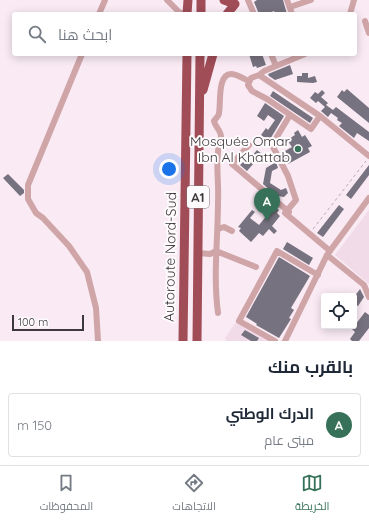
<!DOCTYPE html>
<html lang="ar">
<head>
<meta charset="utf-8">
<style>
	:root { --surface:#fff; --page:#f2f2f3; --text:#1f2937; --muted:#747a83; --line:#e0e1e3; --accent:#387159 }
	body { margin:0; font-family:Quicksand,Cairo,sans-serif; background:var(--page); color:var(--text); direction:rtl }
	.controls { position:absolute; right:12px; bottom:12px; display:grid; overflow:hidden; border-radius:4px; box-shadow:0 2px 10px #0003 }
	.controls button { width:36px; height:36px; display:grid; place-items:center; padding:0; border:0; border-bottom:1px solid var(--line); background:var(--surface); color:var(--text); font:20px sans-serif }
	.scale { position:absolute; left:12px; bottom:10px; width:72px; box-sizing:border-box; padding-left:4px; border:2px solid #3d383b; border-top:0; font-size:11px; line-height:14px; white-space:nowrap; color:#3d383b; -webkit-text-stroke:3px #fefbfd; paint-order:stroke }
	.you { position:absolute; left:169px; top:169px; width:14px; height:14px; margin:-10px; border:3px solid #fff; border-radius:50%; background:#1a73e8; box-shadow:0 0 0 6px #1a73e833 }
	.badge { display:grid; place-items:center; width:26px; height:26px; border-radius:50%; background:var(--accent); color:#fff; font-size:13px; font-weight:700 }
	.pin { position:absolute; translate:-50% -33px; filter:drop-shadow(0 1px 2px #0008) }
	.pin::after { content:''; position:absolute; top:21px; width:14px; height:12px; background:inherit; clip-path:polygon(0 0,100% 0,50% 100%) }
	.list { margin:0; padding:0; list-style:none }
	h2 { display:flex; justify-content:space-between; align-items:center; height:52px; margin:0; padding:0 16px; font-size:17px }
	h2 small { font-size:13px; font-weight:400; color:var(--muted) }
	.list li { display:grid; grid-template-columns:26px 1fr auto; gap:12px; align-items:center; box-sizing:border-box; height:64px; margin:0 8px 8px; padding:0 8px; border:1px solid var(--line); border-radius:4px }
	.list b { display:block; font-size:15px; white-space:nowrap }
	.list p { margin:0; font-size:13px; white-space:nowrap; color:var(--muted) }
	.list em { font-size:13px; font-style:normal; color:var(--muted) }
	.icon { flex:none; width:22px; height:22px; fill:none; stroke:currentColor; stroke-width:2; stroke-linecap:round; stroke-linejoin:round }
	.map { position:relative; flex:none; width:369px; height:341px; overflow:hidden; direction:ltr }
	.search { position:absolute; background:var(--surface); box-shadow:0 2px 10px #0003; left:12px; right:12px; top:12px; height:44px; display:flex; align-items:center; gap:10px; box-sizing:border-box; padding:0 14px; border-radius:4px; color:var(--muted); font-size:15px }
	.sheet { height:124px; background:var(--surface) }
	nav { display:flex; justify-content:space-around; align-items:center; box-sizing:border-box; height:56px; border-top:1px solid var(--line); background:var(--surface); font-size:11px; color:var(--muted) }
	nav a { display:grid; justify-items:center; gap:2px }
	nav .on { color:var(--accent) }
	.map>svg:first-child { display:block }
	.built { fill:#f1dbe9 }
	.building { fill:#77727f }
	.lines { fill:none; stroke-linecap:round; stroke-linejoin:round }
	.path { stroke:#b6aab2; stroke-width:1; stroke-dasharray:3 3; stroke-linecap:butt }
	.minor { stroke:#cfa5a8; stroke-width:6 }
	.highway { stroke:#a04d58; stroke-width:9 }
	.poi-dot { fill:#387159; stroke:#fefbfd; stroke-width:1.5 }
	.labels { text-anchor:middle; stroke-width:4; stroke-linejoin:round; paint-order:stroke }
	.shield { fill:#fefbfd; stroke:#777275; stroke-width:1 }
	.shield-label { font-size:13px; font-weight:bold; fill:#3d383b }
	.poi-label { font-size:14px; fill:#3d383b; stroke:#fefbfd; text-anchor:end }
	.street-label { font-size:14px; fill:#3d383b; stroke:#fefbfd }
</style>
</head>
<body>
<div class="map">
<svg width="369" height="341" viewBox="0 0 369 341">
	<rect width="100%" height="100%" fill="#f9eaf4"/>
	<path class="built" d="M369,210V284L335,255Z
		M236,322L270,341H226L225,338Z"/>
	<path class="building" d="M257,0H283L287,14H276L274,11L267,14H259L254,2Z
		M249,54H262L266,65L257,68L256,66L253,67Z
		M290,65L293,74L275,80L269,76L268,74Z
		M302,73H308V78L315,76L317,82L313,83L297,82V76H302Z
		M347,89L369,108V123L337,97L342,90L344,92Z
		M322,90L325,93L321,97L328,103L326,105L333,110L336,107L369,132V141L357,133L354,138L339,126L342,123L337,120L338,118L331,113L328,117L321,111L325,107L318,101L316,103L310,98L315,92L318,94Z
		M273,91L313,118L310,123L270,96Z
		M265,103L284,116L269,141L261,135L266,128L268,130L275,120L268,115L264,121L257,116Z
		M298,130L302,137L305,135L312,146L308,148L310,152L288,164L284,156L287,154L285,151L292,147L287,140L295,135L294,133Z
		M257,150L262,154L247,171L240,165L243,162L245,164Z
		M276,162L278,168L272,171L270,183L281,190L286,188L288,193L284,197L277,196L263,184L266,168Z
		M369,165V175L351,199L346,195Z
		M8,174L24,190V193L20,196L3,178Z
		M269,202L279,210L277,213L280,216L272,226L277,231L274,234L269,229L263,236L259,233L251,242L239,231L241,228L238,227L252,210L255,212L250,218L259,225L268,214L263,209Z
		M339,205L344,209L323,237L317,233Z
		M287,242L313,258L309,265L283,249Z
		M279,257L310,276L291,308L294,310L289,318L291,319L279,338L256,325L257,324L246,317Z
		M360,289L364,297L358,306L354,303V297Z
		M365,312L369,315V328L359,341H352L350,339L355,332L352,329Z
		M245,330L259,338L257,341H251L241,335Z"/>
	<g class="lines">
		<path class="path" d="M313,229L366,161"/>
		<path class="minor" d="M167,0L179,12L184,14
			M248,0L254,14
			M287,0L292,14
			M290,7L311,0
			M99,14L105,0
			M350,14L354,0
			M365,21L369,33
			M82,54L28,185V199L36,213L43,218L69,246L87,272L96,308L98,341
			M271,54L276,66
			M305,54L264,71L259,75L320,116L369,156
			M259,75L251,78L248,85L252,91L267,99L311,129L320,116
			M290,115L272,145L288,176L296,200L285,213L330,251
			M249,145L232,164L289,212
			M218,229L224,227L232,231
			M198,253L210,254L216,251L256,267
			M327,255L364,285L369,297
			M218,313C213,276 218,239 218,201C219,185 216,168 218,152C218,147 221,142 221,137C221,130 215,127 214,121C216,118 219,116 219,113C221,105 217,74 231,74C237,74 244,79 249,81
			M275,341L239,321L277,251L318,275
			M285,341L327,255L369,198"/>
		<path class="highway" d="M224,0L235,4L227,14
			M187,14L188,0
			M201,14V0
			M203,90L213,54
			M183,341L187,54
			M197,341L200,54"/>
	</g>
	<circle class="poi-dot" cx="298" cy="149" r="4"/>
	<g class="labels">
		<rect class="shield" x="187" y="186" width="22" height="22" rx="3"/>
		<g class="shield-label">
			<text x="198" y="202">A1</text>
		</g>
		<g class="poi-label">
			<text x="290" y="146">Mosquée Omar<tspan x="290" dy="16">Ibn Al Khattab</tspan></text>
		</g>
		<g class="street-label">
			<text transform="translate(170 257) rotate(-89)" y="5">Autoroute Nord-Sud</text>
		</g>
	</g>
</svg>
<div class="controls">
<button><svg class="icon" aria-label="locate" viewBox="0 0 24 24"><circle cx="12" cy="12" r="6"/><path d="M12 2v4M12 18v4M2 12h4M18 12h4"/></svg></button>
</div>
<div class="scale">100 m</div>
<div class="you"></div>
<div class="pin badge" style="left:267px;top:221px">A</div>
<div class="search"><svg class="icon" aria-label="search" viewBox="0 0 24 24"><circle cx="10" cy="10" r="6"/><path d="M15 15l6 6"/></svg>ابحث هنا</div>
</div>
<section class="sheet">
<h2>بالقرب منك<small></small></h2>
<ul class="list">
<li><span class="badge">A</span><div><b>الدرك الوطني</b><p>مبنى عام</p></div><em>150 m</em></li>
</ul>
</section>
<nav>
<a class="on"><svg class="icon" aria-label="map" viewBox="0 0 24 24"><path d="M3 6l6-2 6 2 6-2v14l-6 2-6-2-6 2zM9 4v14M15 6v14"/></svg>الخريطة</a>
<a><svg class="icon" aria-label="directions" viewBox="0 0 24 24"><path d="M12 3l9 9-9 9-9-9zM9 14v-3h6M13 9l2 2-2 2"/></svg>الاتجاهات</a>
<a><svg class="icon" aria-label="saved" viewBox="0 0 24 24"><path d="M7 4h10v16l-5-4-5 4z"/></svg>المحفوظات</a>
</nav>
</body>
</html>
